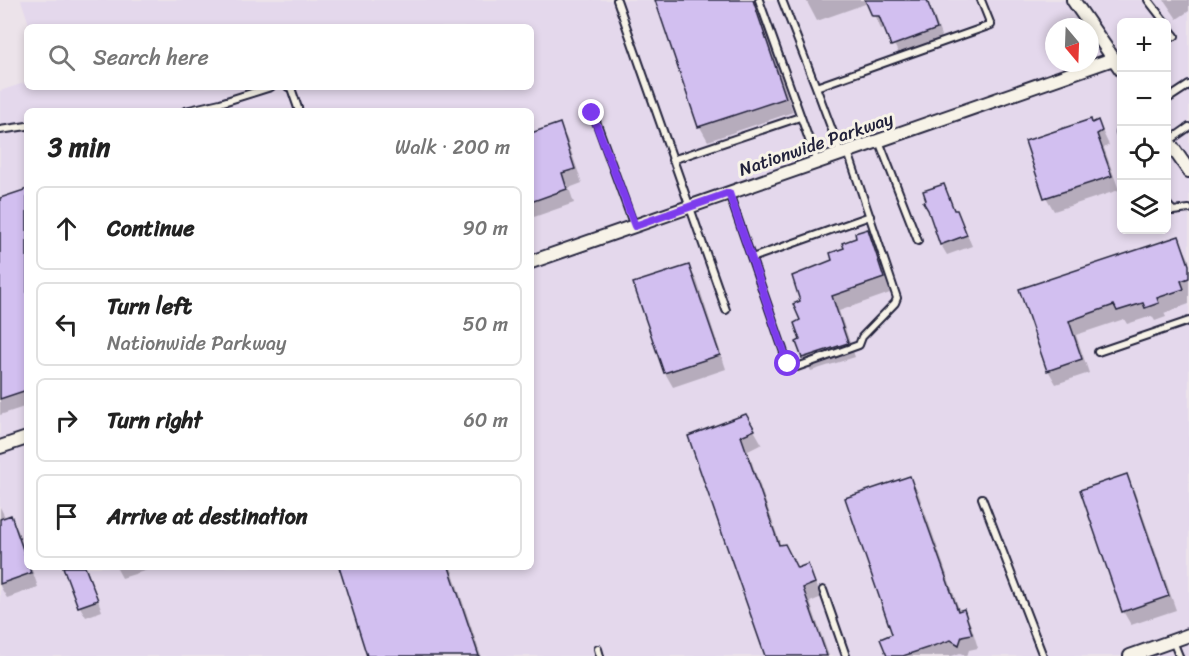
<!DOCTYPE html>
<html lang="en">
<head>
<meta charset="utf-8">
<style>
	:root { --surface:#fff; --page:#f6f6f6; --text:#222; --muted:#767676; --line:#e0e0e0 }
	body { margin:0; font-family:Sriracha,sans-serif; background:var(--page); color:var(--text) }
	.controls { position:absolute; right:18px; top:18px; display:grid; overflow:hidden; border-radius:9px; box-shadow:0 3px 9px #0003 }
	.controls button { width:54px; height:54px; display:grid; place-items:center; padding:0; border:0; border-bottom:2px solid var(--line); background:var(--surface); color:var(--text); font:30px sans-serif }
	.compass { position:absolute; left:1045px; top:18px; width:54px; height:54px; border-radius:50%; background:var(--surface); box-shadow:0 3px 9px #0003; rotate:161deg }
	.stop { position:absolute; width:18px; height:18px; margin:-14px; border:4px solid #7c3aed; border-radius:50%; background:#fff }
	.stop.end { background:#7c3aed; border-color:#fff; box-shadow:0 2px 6px #0008 }
	.list { margin:0; padding:0; list-style:none }
	h2 { display:flex; justify-content:space-between; align-items:center; height:78px; margin:0; padding:0 24px; font-size:26px }
	h2 small { font-size:20px; font-weight:400; color:var(--muted) }
	.list li { display:grid; grid-template-columns:39px 1fr auto; gap:18px; align-items:center; box-sizing:border-box; height:84px; margin:0 12px 12px; padding:0 12px; border:2px solid var(--line); border-radius:9px }
	.list b { display:block; font-size:22px; white-space:nowrap }
	.list p { margin:0; font-size:20px; white-space:nowrap; color:var(--muted) }
	.list em { font-size:20px; font-style:normal; color:var(--muted) }
	.icon { flex:none; width:33px; height:33px; fill:none; stroke:currentColor; stroke-width:2; stroke-linecap:round; stroke-linejoin:round }
	.map { position:relative; flex:none; width:1189px; height:656px; overflow:hidden }
	.search { position:absolute; background:var(--surface); box-shadow:0 3px 9px #0003; left:24px; top:24px; width:510px; height:66px; display:flex; align-items:center; gap:15px; box-sizing:border-box; padding:0 21px; border-radius:9px; color:var(--muted); font-size:22px }
	.panel { position:absolute; background:var(--surface); box-shadow:0 3px 9px #0003; left:24px; top:108px; width:510px; height:462px; border-radius:9px }
	.map>svg:first-child { display:block }
	.built { fill:#e4d8ec; fill-rule:evenodd }
	.shadow { fill:#0003 }
	.building { fill:#d2bff0; stroke:#22223b; stroke-width:1.5 }
	.lines { fill:none; stroke-linecap:round; stroke-linejoin:round }
	.lane-casing { stroke:#22223b; stroke-width:10 }
	.street-casing { stroke:#22223b; stroke-width:16 }
	.lane { stroke:#f7f3e8; stroke-width:6 }
	.street { stroke:#f7f3e8; stroke-width:12 }
	.route { stroke:#7c3aed; stroke-width:8 }
	.labels { text-anchor:middle; stroke-width:6; stroke-linejoin:round; paint-order:stroke }
	.street-label { font-size:18px; fill:#22223b; stroke:#f7f3e8 }
</style>
</head>
<body>
<div class="map">
<svg width="1189" height="656" viewBox="0 0 1189 656">
	<rect width="100%" height="100%" fill="#ece3ea"/>
	<filter id="ink" filterUnits="userSpaceOnUse"><feTurbulence type="fractalNoise" baseFrequency=".0167" numOctaves="2"/><feDisplacementMap in="SourceGraphic" scale="12" xChannelSelector="R" yChannelSelector="G"/><feConvolveMatrix kernelMatrix="1 2 1 2 8 2 1 2 1" color-interpolation-filters="sRGB"/></filter>
	<g filter="url(#ink)">
		<path class="built" d="M21,0H1189V656H0V91L27,82V87H531V27H30ZM1122,22H1166V230H1122ZM1054,27H1090V63H1054ZM27,111H531V567H27Z"/>
		<path class="shadow" d="M656,0H755L793,112L708,141L700,127Z
			M806,0H926L933,13L944,44L901,59L887,29H881L868,3L817,21Z
			M1164,0H1189V11L1177,19Z
			M1098,122L1109,145L1104,148L1119,190L1054,211L1046,197L1092,124Z
			M559,125L567,139L582,183L569,188L574,203L534,217L531,212V134Z
			M943,186L955,212L962,222L972,246L947,255L941,245L928,201Z
			M27,191V406L0,415V200Z
			M867,231L875,245L890,293L839,311L855,357L811,371L803,357L802,302L833,260Z
			M1178,237L1189,259V304L1164,313L1166,317L1155,321L1152,316L1127,324L1124,319L1076,335L1089,373L1056,384L1048,370L1021,290Z
			M689,267L697,281L726,369L673,387L665,373L634,284Z
			M746,416L762,444L748,451L781,546L785,545L797,569L808,566L822,597L810,602L829,656H767L690,437Z
			M1126,476L1134,490L1176,610L1131,625L1123,611Z
			M910,478L918,492L960,612L963,611L971,625L978,648L969,650L967,656L960,653L952,656H888L893,634Z
			M0,507L6,519L10,517L18,531L27,557V567H31L38,587L7,598L0,586Z
			M65,567H86L102,611L86,617L80,607Z
			M116,567H157L122,578Z
			M340,567H451L481,656H369Z"/>
		<path class="building" d="M655,0H753L786,98L698,127Z
			M865,0H927L937,29L891,46L879,16H872Z
			M1091,119L1092,123L1098,120L1102,131L1097,134L1112,176L1044,198L1025,141Z
			M560,123L575,169L562,173L567,189L531,202V133Z
			M944,184L954,210H957L967,235L940,245L928,210L923,202L926,200L923,191Z
			M27,189V390L0,399V198Z
			M868,229L884,278L832,296L848,343L802,358L796,342L800,340L794,323L800,320L793,304L800,301L792,276L832,260L830,253L844,248L842,243L856,238L855,233Z
			M1179,236L1189,265V278L1181,281L1184,289L1157,298L1159,303L1145,308L1143,303L1117,311L1114,305L1069,321L1082,359L1047,371L1019,289Z
			M689,265L720,355L664,373L633,283Z
			M746,414L755,430L741,436L779,545L785,544L797,568L808,564L815,583L803,588L827,656H765L688,436Z
			M1127,474L1169,596L1122,612L1080,490Z
			M910,476L958,611L964,609L972,634L962,636L959,645L951,640L903,656H887L880,639L892,634L845,498Z
			M11,515L27,561V567H29L31,573L0,584V519Z
			M63,567H85L98,600L78,607Z
			M339,567H449L479,656H367Z"/>
		<g class="lines">
			<defs>
				<path id="lane" d="M617,0L726,310
					M759,0L817,162
					M782,0L816,87
					M1148,0L1165,22
					M1166,25L1175,36
					M288,87L291,88L299,111
					M1166,100L1189,85
					M185,111L220,103L271,87
					M593,113L634,226
					M1122,126L1120,132L1122,139
					M0,130L27,126
					M879,141L918,241
					M1169,141L1189,127
					M841,154L816,87L991,25L981,0
					M672,160L800,117
					M729,193L788,364L797,367L859,345L862,337L895,303L897,298L848,152
					M1166,203L1173,211L1189,209
					M752,258L870,216
					M1098,352L1189,321
					M982,498L1043,656
					M823,590L846,656
					M1173,641L1179,656
					M598,649L600,656"/>
				<path id="street" d="M1073,0L1122,71
					M1166,138L1189,171
					M531,262L1113,59
					M0,447L27,438
					M1130,656L1189,635"/>
			</defs>
			<use href="#lane" class="lane-casing"/>
			<use href="#street" class="street-casing"/>
			<use href="#lane" class="lane"/>
			<use href="#street" class="street"/>
		</g>
	</g>
	<g class="lines" filter="url(#ink)">
		<path class="route" d="M592,113L635,226L729,193L788,364"/>
	</g>
	<g class="labels">
		<g class="street-label">
			<text transform="translate(816 144) rotate(-19)" y="6">Nationwide Parkway</text>
		</g>
	</g>
</svg>
<div class="controls">
<button>+</button>
<button>−</button>
<button><svg class="icon" aria-label="locate" viewBox="0 0 24 24"><circle cx="12" cy="12" r="6"/><path d="M12 2v4M12 18v4M2 12h4M18 12h4"/></svg></button>
<button><svg class="icon" aria-label="layers" viewBox="0 0 24 24"><path d="M12 4l9 5-9 5-9-5zM3 14l9 5 9-5"/></svg></button>
</div>
<svg class="compass" viewBox="-18 -18 36 36"><path d="M0-13l5 13h-10z" fill="#e53935"/><path d="M0 13l5-13h-10z" fill="#767676"/></svg>
<div class="stop" style="left:788px;top:364px"></div>
<div class="stop end" style="left:592px;top:113px"></div>
<div class="search"><svg class="icon" aria-label="search" viewBox="0 0 24 24"><circle cx="10" cy="10" r="6"/><path d="M15 15l6 6"/></svg>Search here</div>
<section class="panel">
<h2>3 min<small>Walk · 200 m</small></h2>
<ul class="list">
<li><svg class="icon" aria-label="ahead" viewBox="0 0 24 24"><path d="M12 20V5M6 11l6-6 6 6"/></svg><div><b>Continue</b></div><em>90 m</em></li>
<li><svg class="icon" aria-label="left" viewBox="0 0 24 24"><path d="M17 20v-9H6M10 6l-5 5 5 5"/></svg><div><b>Turn left</b><p>Nationwide Parkway</p></div><em>50 m</em></li>
<li><svg class="icon" aria-label="right" viewBox="0 0 24 24"><path d="M7 20v-9h11M14 6l5 5-5 5"/></svg><div><b>Turn right</b></div><em>60 m</em></li>
<li><svg class="icon" aria-label="arrive" viewBox="0 0 24 24"><path d="M6 21V4h12l-3 4 3 4H6"/></svg><div><b>Arrive at destination</b></div></li>
</ul>
</section>
</div>
</body>
</html>
